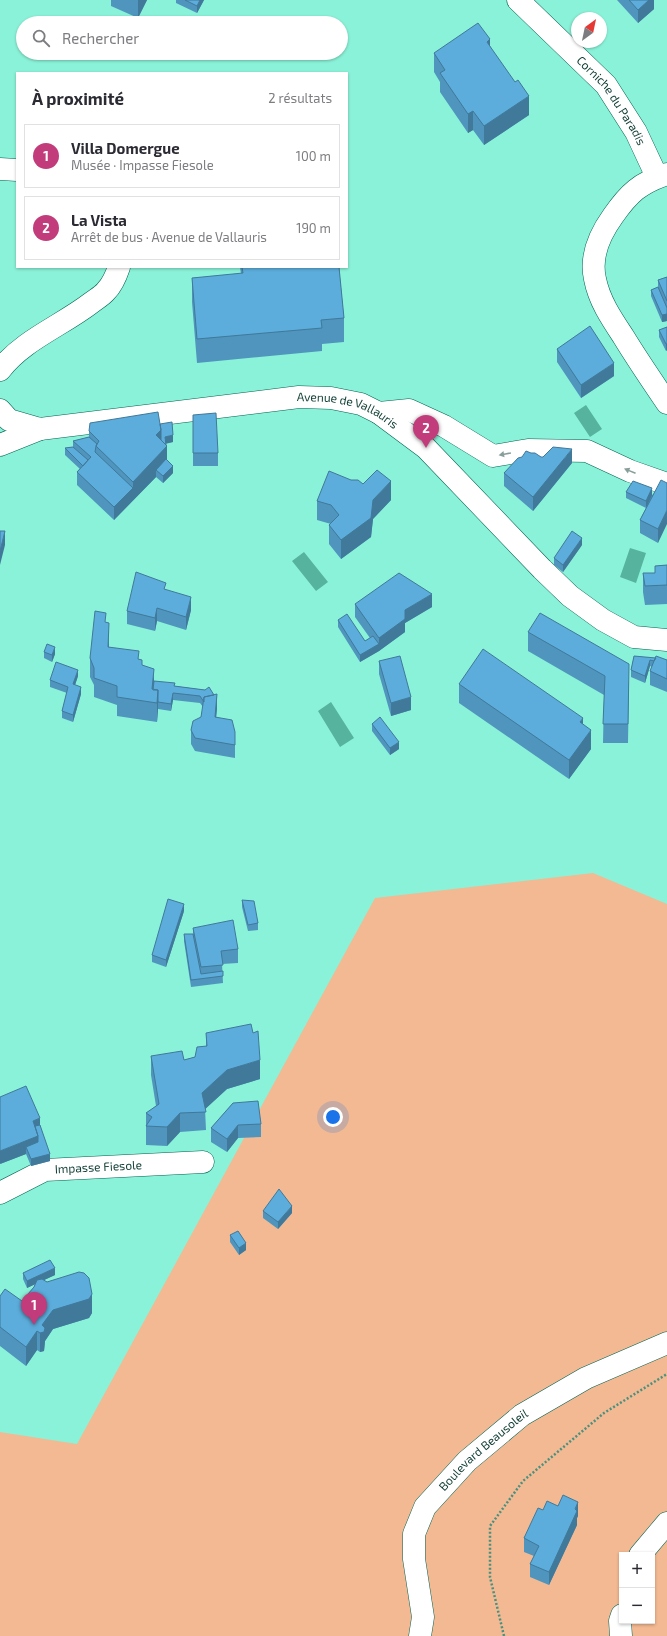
<!DOCTYPE html>
<html lang="fr">
<head>
<meta charset="utf-8">
<style>
	:root { --surface:#fff; --page:#f7f7f7; --text:#2b2b33; --muted:#7c7c81; --line:#e1e1e2; --accent:#c23b7a }
	body { margin:0; font-family:"Exo 2",sans-serif; background:var(--page); color:var(--text) }
	.controls { position:absolute; right:12px; bottom:12px; display:grid; overflow:hidden; border-radius:0px; box-shadow:0 1px 3px #0004 }
	.controls button { width:36px; height:36px; display:grid; place-items:center; padding:0; border:0; border-bottom:1px solid var(--line); background:var(--surface); color:var(--text); font:20px sans-serif }
	.compass { position:absolute; left:571px; top:12px; width:36px; height:36px; border-radius:50%; background:var(--surface); box-shadow:0 1px 3px #0004; rotate:33deg }
	.you { position:absolute; left:333px; top:1117px; width:14px; height:14px; margin:-10px; border:3px solid #fff; border-radius:50%; background:#1a73e8; box-shadow:0 0 0 6px #1a73e833 }
	.badge { display:grid; place-items:center; width:26px; height:26px; border-radius:50%; background:var(--accent); color:#fff; font-size:13px; font-weight:700 }
	.pin { position:absolute; translate:-50% -33px; filter:drop-shadow(0 1px 2px #0008) }
	.pin::after { content:''; position:absolute; top:21px; width:14px; height:12px; background:inherit; clip-path:polygon(0 0,100% 0,50% 100%) }
	.list { margin:0; padding:0; list-style:none }
	h2 { display:flex; justify-content:space-between; align-items:center; height:52px; margin:0; padding:0 16px; font-size:17px }
	h2 small { font-size:13px; font-weight:400; color:var(--muted) }
	.list li { display:grid; grid-template-columns:26px 1fr auto; gap:12px; align-items:center; box-sizing:border-box; height:64px; margin:0 8px 8px; padding:0 8px; border:1px solid var(--line); border-radius:0px }
	.list b { display:block; font-size:15px; white-space:nowrap }
	.list p { margin:0; font-size:13px; white-space:nowrap; color:var(--muted) }
	.list em { font-size:13px; font-style:normal; color:var(--muted) }
	.icon { flex:none; width:22px; height:22px; fill:none; stroke:currentColor; stroke-width:2; stroke-linecap:round; stroke-linejoin:round }
	.map { position:relative; flex:none; width:667px; height:1636px; overflow:hidden }
	.search { position:absolute; background:var(--surface); box-shadow:0 1px 3px #0004; left:16px; top:16px; width:332px; height:44px; display:flex; align-items:center; gap:10px; box-sizing:border-box; padding:0 14px; border-radius:22px; color:var(--muted); font-size:15px }
	.panel { position:absolute; background:var(--surface); box-shadow:0 1px 3px #0004; left:16px; top:72px; width:332px; height:196px; border-radius:0px }
	.map>svg:first-child { display:block }
	.green { fill:#f3b992; fill-rule:evenodd }
	.water { fill:#56b39d }
	.lines { fill:none; stroke-linecap:round; stroke-linejoin:round }
	.minor-casing { stroke:#006251; stroke-width:23 }
	.secondary-casing { stroke:#006251; stroke-width:23 }
	.path { stroke:#489180; stroke-width:2.5; stroke-dasharray:2 2; stroke-linecap:butt }
	.minor { stroke:#fff; stroke-width:22 }
	.secondary { stroke:#fff; stroke-width:22 }
	.wall { fill:#4f95bd }
	.shaded-wall { fill:#40799a }
	.building { fill:#5caddc; stroke:#40799a }
	.oneway { fill:#889e9a }
	.labels { text-anchor:middle; stroke-width:4; stroke-linejoin:round; paint-order:stroke }
	.street-label { font-size:12px; fill:#103e34; stroke:#8af2d8 }
</style>
</head>
<body>
<div class="map">
<svg width="667" height="1636" viewBox="0 0 667 1636">
	<rect width="100%" height="100%" fill="#8af2d8"/>
	<path class="green" d="M593,873L667,904V1636H0V1432L77,1444L375,898ZM622,1555H652V1621H622Z"/>
	<path class="water" d="M586,405L602,429L590,437L574,413Z
		M630,548L646,553L636,583L620,577Z
		M304,552L328,582L316,591L292,561Z
		M331,702L354,738L340,747L318,711Z"/>
	<g class="lines">
		<defs>
			<g id="minor">
				<path id="s1" d="M518,0L606,85L636,132L657,177"/>
				<path d="M379,413L409,410L444,426L493,456L528,450L587,451L630,471L667,484"/>
				<path d="M0,445L40,429"/>
				<path id="s2" d="M0,1193L45,1170L203,1162"/>
				<path d="M640,1555L667,1523"/>
				<path id="s3" d="M420,1636L423,1617L414,1559V1534L425,1507L467,1461L522,1415L586,1378L667,1343"/>
				<path d="M621,1636L620,1621L622,1615"/>
			</g>
			<g id="secondary">
				<path d="M0,169L17,170"/>
				<path d="M667,174C640,183 629,193 613,216C600,234 590,257 595,279C599,300 611,318 623,336C637,359 652,381 667,403"/>
				<path d="M0,370C23,340 61,326 91,303C96,299 102,296 106,291C113,284 116,276 119,267"/>
				<path id="s4" d="M0,410L9,420L40,429L299,397L331,398L361,404L379,413L426,448L542,569L570,596L603,620L634,637L667,640"/>
			</g>
		</defs>
		<use href="#minor" class="minor-casing"/>
		<use href="#secondary" class="secondary-casing"/>
		<path class="path" d="M504,1636L490,1577V1526L523,1481L604,1413L667,1374"/>
		<use href="#minor" class="minor"/>
		<use href="#secondary" class="secondary"/>
	</g>
	<path class="wall" d="M111,0H147L138,18L111,6Z
		M176,0H204L197,13L176,3Z
		M617,0H654V9L638,23Z
		M490,46L529,115L484,145L473,130L468,133L440,92V82L434,72V53Z
		M240,267H339L344,318V342L322,344V351L197,363L192,302V278L241,274Z
		M667,277V321L662,322L651,296V290L658,287V280Z
		M667,327V350L666,351L659,337V330Z
		M557,349L614,376L581,398L557,362Z
		M193,415L218,453V466H193Z
		M160,424L173,442L166,443L167,461L173,473L163,483L156,477L114,520L77,485V472L80,469L65,455V448L73,447V441L89,437V431Z
		M531,453L541,457L572,463L533,511L504,486V473L522,457Z
		M667,483L658,543L640,533V520L646,508L626,498V492L652,495Z
		M363,484L391,500L373,519L371,537L341,559L329,544V525L331,524L317,520V501Z
		M582,545L563,572L554,565V558Z
		M667,565V604L645,605L643,592V573H655V566Z
		M166,590L191,610L186,630L157,621L155,631L127,624V611Z
		M355,604L432,607L405,623V632L379,651L360,662L338,627V620L365,641L370,638L355,617Z
		M106,622L109,647L139,659L142,665L154,681L175,686L205,690L217,708L216,717L235,732V758L195,751L191,744V730L201,717L203,707L200,703L173,700L171,711L158,709L157,722L117,716V705L94,697V685L90,677V658Z
		M528,632L629,683L628,743H603L604,695L528,651Z
		M44,652L55,654L52,662L44,658Z
		M634,656L667,660V692L650,685V671L652,667L650,666L645,683L631,677V670Z
		M379,661L411,710L391,716L379,674Z
		M78,676L75,685L81,694L73,722L62,718V711L67,693L50,687V680Z
		M459,684L583,724L591,749L569,779L459,703Z
		M372,724L399,749L390,755L372,731Z
		M242,900L258,923V930L248,931L242,907Z
		M184,911L166,967L152,962V955Z
		M193,928L238,949V963L222,964L223,983L191,987L184,941V934H193Z
		M206,1033L260,1079L227,1089L205,1109L206,1130L180,1132L167,1146L146,1145V1113L156,1106L151,1075V1056L184,1060L195,1057L206,1046Z
		M233,1103L261,1124V1137L238,1138L227,1152L211,1142V1128Z
		M40,1125L50,1161L31,1166L26,1154L0,1164Z
		M263,1211L292,1213L278,1229L263,1218Z
		M230,1235L246,1250L239,1255L230,1242Z
		M23,1273L55,1275L44,1280L92,1313L89,1318L53,1329L45,1341L44,1351L40,1352L37,1350L26,1366L0,1346V1296L22,1301L34,1287L35,1284L27,1288L23,1279Z
		M543,1510L578,1516L577,1518V1525L549,1585L530,1577V1564L534,1556L524,1552V1538Z"/>
	<path class="shaded-wall" d="M138,0H147L138,18Z
		M200,0H204L197,13V6Z
		M649,0H654V9L638,23V10Z
		M490,39V58L487,42Z
		M529,96V115L484,145V126Z
		M473,111V130L468,133V114Z
		M667,314V321L662,322V315Z
		M666,344H667V350L666,351Z
		M614,363V376L581,398V385Z
		M161,430V449L156,435Z
		M173,435V442L165,444V437Z
		M167,446V465L156,470V477L114,520V507L133,488V482Z
		M572,449V463L533,511V497Z
		M173,466V473L163,483V476Z
		M391,481V500L373,519L371,537L341,559V540L373,500Z
		M652,488V495L646,508V501Z
		M667,510V524L658,543V529Z
		M5,531V545L0,565V551Z
		M582,538V545L563,572V565Z
		M432,594V607L405,623V610Z
		M191,597V610L186,630V617Z
		M157,608V621L155,631V618Z
		M405,619V632L379,651L360,662V655L379,644V638Z
		M109,623V642L108,666V647Z
		M55,647V654L52,662V655Z
		M650,660V666L645,683V676Z
		M154,669V688L152,702V689Z
		M78,670V676L73,691V684Z
		M81,687V694L73,722V715Z
		M158,690V709L157,722V703Z
		M173,693V700L171,711V704Z
		M217,694V708L215,730L204,703Z
		M411,697V710L391,716V703Z
		M583,718V737L580,722Z
		M591,730V749L569,779V760Z
		M399,742V749L390,755V748Z
		M184,904V911L166,967V960Z
		M260,1060V1079L227,1089L202,1112V1093L227,1070Z
		M180,1113V1132L167,1146V1127Z
		M40,1118V1131L35,1133L33,1121Z
		M238,1125V1138L227,1152V1139Z
		M38,1136V1149L26,1147V1154L0,1164V1151Z
		M50,1154V1161L31,1166V1159Z
		M292,1206V1213L278,1229V1222Z
		M246,1243V1250L239,1255V1248Z
		M55,1268V1275L27,1288V1281Z
		M92,1294V1313L89,1318L53,1329L45,1341L44,1351L40,1352V1333L42,1325L53,1310Z
		M37,1331V1350L26,1366V1347Z
		M578,1502V1516L577,1518V1525L549,1585V1572Z"/>
	<path class="building" d="M185,0H200L197,6Z
		M629,0H649L638,10Z
		M478,23L490,39L487,42L515,82L518,80L529,96L484,126L473,111L468,114L440,73L445,70L434,53Z
		M242,267H339L344,318L321,320L322,328L197,339L192,278L243,273Z
		M667,277V301L658,280Z
		M658,287L667,308V314L662,315L651,290Z
		M590,326L614,363L581,385L557,349Z
		M667,327V344H666L659,330Z
		M158,412L161,430L156,435L167,446L133,482L96,446L99,441L89,431L90,423Z
		M216,413L218,453H193V415Z
		M172,422L173,435L165,437L166,445L161,440V430L160,424Z
		M89,437L97,444L96,446L95,452L133,488L114,507L77,472L91,457L73,441Z
		M73,447L88,460L83,466L65,448Z
		M553,447L572,449L533,497L504,473L518,458L522,457L526,451L531,453H535L541,457H543Z
		M166,459L173,466L163,476L156,470Z
		M377,470L391,481L373,500L371,518L341,540L329,525L339,515L331,505L317,501L329,471L351,480H358L363,484Z
		M661,480L667,483V510L658,529L640,520Z
		M633,481L652,488L646,501L626,492Z
		M0,531H5L0,551Z
		M572,531L582,538L563,565L554,558Z
		M667,565V585L645,586L643,573H655V566Z
		M136,572L166,583L164,589L191,597L186,617L157,608L155,618L127,611Z
		M399,573L432,594L405,610V619L379,638L355,604Z
		M95,611L106,613L105,622L109,623L108,647L139,651L138,659L142,660V665L154,669L152,689L158,690L157,703L117,697V686L94,678V668L90,658Z
		M540,613L629,664L628,724H603L605,676L528,632Z
		M347,614L365,641L373,636L379,644L360,655L338,620Z
		M47,644L55,647L52,655L44,652Z
		M483,649L583,718L580,722L591,730L569,760L459,684Z
		M400,656L411,697L391,703L379,661Z
		M634,656L656,658L654,661L650,660L645,676L631,670Z
		M656,656L667,660V679L650,671Z
		M56,662L78,670L73,684L81,687L73,715L62,711L68,687L50,680Z
		M154,681L175,683L174,686L205,690L209,687L214,695L204,697V702L200,696L173,693L171,704L158,702V690H153Z
		M217,694L215,717L232,720L235,732V745L195,738L191,730L193,721L201,717L204,697Z
		M380,717L399,742L390,748L372,724Z
		M168,899L184,904L166,960L152,955Z
		M242,900L254,901L258,923L248,925Z
		M233,920L238,949L221,951L223,965L201,967L193,928Z
		M184,934H193L201,974L223,971V976L191,980Z
		M251,1024L253,1033L258,1031L260,1060L227,1070L202,1093L206,1112L180,1113L167,1127L146,1126L152,1117L146,1113L159,1104L151,1056L182,1051L184,1060L195,1057L197,1047L207,1046L206,1033Z
		M26,1086L40,1118L33,1121L38,1136L0,1151V1097Z
		M258,1101L261,1124L238,1125L227,1139L211,1128L233,1103Z
		M40,1125L50,1154L31,1159L26,1147L38,1142V1136L35,1126Z
		M279,1189L292,1206L278,1222L263,1211Z
		M238,1231L246,1243L239,1248L230,1235Z
		M50,1260L55,1268L27,1281L23,1273Z
		M79,1272L84,1273L89,1278L92,1294L89,1299L53,1310L42,1325L45,1328L44,1332L40,1333L37,1331L26,1347L0,1327V1296L5,1289L22,1301L34,1287L37,1280L42,1279L47,1282Z
		M563,1495L578,1502L575,1509L577,1511L549,1572L530,1564L539,1546L524,1538L538,1508L543,1510L547,1501L558,1506Z"/>
	<defs><path id="oneway-solid" d="M-6-.8H1V-3.2L6.5 0L1 3.2V.8H-6Z"/></defs>
	<g class="oneway">
		<use href="#oneway-solid" transform="translate(505 454) rotate(170)"/>
		<use href="#oneway-solid" transform="translate(630 471) rotate(-158)"/>
	</g>
	<g class="labels">
		<g class="street-label">
			<text dy="4" stroke="none"><textPath href="#s1" startOffset="138">Corniche du Paradis</textPath></text>
			<text dy="4" stroke="none"><textPath href="#s4" startOffset="358">Avenue de Vallauris</textPath></text>
			<text dy="4" stroke="none"><textPath href="#s2" startOffset="104">Impasse Fiesole</textPath></text>
			<text dy="4" stroke="none"><textPath href="#s3" startOffset="214">Boulevard Beausoleil</textPath></text>
		</g>
	</g>
</svg>
<div class="controls">
<button>+</button>
<button>−</button>
</div>
<svg class="compass" viewBox="-18 -18 36 36"><path d="M0-13l5 13h-10z" fill="#e53935"/><path d="M0 13l5-13h-10z" fill="#7c7c81"/></svg>
<div class="you"></div>
<div class="pin badge" style="left:34px;top:1325px">1</div>
<div class="pin badge" style="left:426px;top:448px">2</div>
<div class="search"><svg class="icon" aria-label="search" viewBox="0 0 24 24"><circle cx="10" cy="10" r="6"/><path d="M15 15l6 6"/></svg>Rechercher</div>
<section class="panel">
<h2>À proximité<small>2 résultats</small></h2>
<ul class="list">
<li><span class="badge">1</span><div><b>Villa Domergue</b><p>Musée · Impasse Fiesole</p></div><em>100 m</em></li>
<li><span class="badge">2</span><div><b>La Vista</b><p>Arrêt de bus · Avenue de Vallauris</p></div><em>190 m</em></li>
</ul>
</section>
</div>
</body>
</html>
